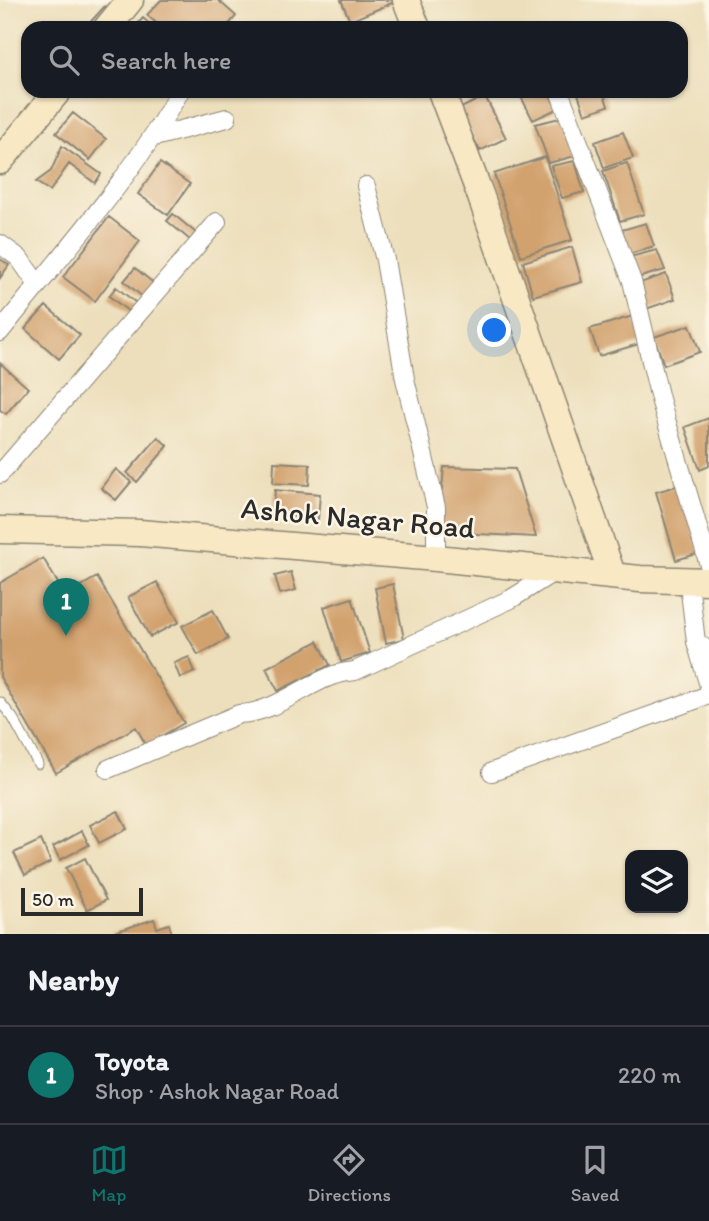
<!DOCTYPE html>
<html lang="en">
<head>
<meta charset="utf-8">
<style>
	:root { --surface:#171b24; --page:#20242c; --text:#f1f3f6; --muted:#9ea1a6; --line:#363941; --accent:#0f766e }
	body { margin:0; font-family:Itim,sans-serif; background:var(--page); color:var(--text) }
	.controls { position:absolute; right:21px; bottom:21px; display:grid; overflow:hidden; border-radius:14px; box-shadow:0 2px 5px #0004 }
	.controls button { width:63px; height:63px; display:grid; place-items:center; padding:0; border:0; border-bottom:2px solid var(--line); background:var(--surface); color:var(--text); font:35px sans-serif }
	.scale { position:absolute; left:21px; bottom:18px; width:122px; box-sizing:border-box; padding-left:7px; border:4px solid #2b2b2b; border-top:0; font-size:19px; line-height:24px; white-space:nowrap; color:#2b2b2b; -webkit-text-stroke:5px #fcf5e5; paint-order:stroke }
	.you { position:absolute; left:495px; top:331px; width:24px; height:24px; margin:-18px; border:5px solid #fff; border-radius:50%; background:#1a73e8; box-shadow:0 0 0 10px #1a73e833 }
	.badge { display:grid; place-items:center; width:46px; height:46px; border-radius:50%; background:var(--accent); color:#fff; font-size:23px; font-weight:700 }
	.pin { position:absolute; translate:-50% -58px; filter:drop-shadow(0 2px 4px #0008) }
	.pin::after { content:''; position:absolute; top:37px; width:24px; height:21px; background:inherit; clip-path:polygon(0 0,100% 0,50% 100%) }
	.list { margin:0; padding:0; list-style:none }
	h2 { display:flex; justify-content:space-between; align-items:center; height:91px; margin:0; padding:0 28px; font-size:30px }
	h2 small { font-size:23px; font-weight:400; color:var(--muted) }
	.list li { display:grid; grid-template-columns:46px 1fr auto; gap:21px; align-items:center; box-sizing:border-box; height:98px; padding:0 28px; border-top:2px solid var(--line) }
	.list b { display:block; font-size:26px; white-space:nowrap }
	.list p { margin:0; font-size:23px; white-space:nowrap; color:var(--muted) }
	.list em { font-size:23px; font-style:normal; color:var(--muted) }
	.icon { flex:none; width:38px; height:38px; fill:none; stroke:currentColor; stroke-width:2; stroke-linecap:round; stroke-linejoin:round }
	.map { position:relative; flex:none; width:709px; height:934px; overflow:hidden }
	.search { position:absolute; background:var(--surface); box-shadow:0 2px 5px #0004; left:21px; right:21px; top:21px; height:77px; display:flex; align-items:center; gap:18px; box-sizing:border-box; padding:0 24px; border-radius:21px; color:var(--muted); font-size:26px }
	.sheet { height:189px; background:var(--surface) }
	nav { display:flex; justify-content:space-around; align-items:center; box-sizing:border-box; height:98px; border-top:2px solid var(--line); background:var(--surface); font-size:19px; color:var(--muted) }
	nav a { display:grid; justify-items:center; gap:4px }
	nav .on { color:var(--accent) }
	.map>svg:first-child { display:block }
	.building { fill:#d2a26e }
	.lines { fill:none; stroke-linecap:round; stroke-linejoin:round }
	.lane-casing { stroke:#8c8574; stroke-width:11 }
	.street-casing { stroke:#8c8574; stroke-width:20 }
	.secondary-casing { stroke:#8c8574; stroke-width:29 }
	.lane { stroke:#fff; stroke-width:9 }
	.street { stroke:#fff; stroke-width:18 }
	.secondary { stroke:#f8e8c3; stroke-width:26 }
	.labels { text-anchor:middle; stroke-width:5; stroke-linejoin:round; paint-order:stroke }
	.street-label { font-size:30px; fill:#2b2b2b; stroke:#fcf5e5 }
</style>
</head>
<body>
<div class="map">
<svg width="709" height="934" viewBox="0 0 709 934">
	<rect width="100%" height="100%" fill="#fcf5e5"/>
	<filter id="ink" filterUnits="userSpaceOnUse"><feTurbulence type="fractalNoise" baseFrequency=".0143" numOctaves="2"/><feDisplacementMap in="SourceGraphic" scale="14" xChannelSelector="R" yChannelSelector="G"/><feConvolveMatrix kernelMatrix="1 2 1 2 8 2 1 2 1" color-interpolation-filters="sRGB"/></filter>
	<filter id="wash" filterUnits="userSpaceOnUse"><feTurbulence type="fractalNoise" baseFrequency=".00686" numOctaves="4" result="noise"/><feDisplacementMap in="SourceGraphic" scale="28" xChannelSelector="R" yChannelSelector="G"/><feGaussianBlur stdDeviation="1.57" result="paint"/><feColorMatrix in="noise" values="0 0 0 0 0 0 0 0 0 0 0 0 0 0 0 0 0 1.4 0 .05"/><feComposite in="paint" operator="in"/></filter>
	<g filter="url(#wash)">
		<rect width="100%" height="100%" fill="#eddfbc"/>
		<g id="blocks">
			<path class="building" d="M161,0H218L236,16L226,28H162L147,15Z
				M341,0H399L350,21Z
				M105,6L114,14L102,28H85Z
				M143,18L154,28H134Z
				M518,91H548L557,109L533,120Z
				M577,91H603L608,106L585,114Z
				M485,96L506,138L480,151L459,109Z
				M73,113L106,139L90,160L56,133Z
				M564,117L575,156L549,163L535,124Z
				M623,132L633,158L604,168L595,142Z
				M62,146L101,174L95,183L69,164L50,191L36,182L51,171Z
				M545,157L572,240L521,256L494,174Z
				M575,161L584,192L562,198L551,166Z
				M160,163L190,184L168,215L138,194Z
				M627,163L644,214L620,221L603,171Z
				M173,214L201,237L195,244L167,221Z
				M109,217L140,241L95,301L63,277Z
				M646,223L654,246L630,254L622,230Z
				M572,247L582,282L533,296L523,262Z
				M657,250L665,270L637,278L630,257Z
				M0,259L9,265L0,278Z
				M135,268L157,286L146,300L124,281Z
				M666,274L675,299L646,309L637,284Z
				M116,287L140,306L133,315L109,296Z
				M46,306L80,335L59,359L25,329Z
				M633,316L642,343L599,356L590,329Z
				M690,325L700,352L664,365L654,337Z
				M0,363L28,388L6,414L0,410Z
				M709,418V466L700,470L685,427Z
				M158,437L168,446L137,482L127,473Z
				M274,462L310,464L309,485L273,483Z
				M444,467L515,469L536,537L438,532Z
				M116,469L131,482L116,500L101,488Z
				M680,485L700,553L676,560L656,492Z
				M275,490L320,494L318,519L273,515Z
				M43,558L65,595L97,577L184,723L146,745L136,727L56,773L0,677V583Z
				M291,572L296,590L280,594L275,576Z
				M157,582L179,622L150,637L128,597Z
				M393,584L404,639L386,643L375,588Z
				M352,598L370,653L341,662L324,607Z
				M213,610L228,639L198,655L182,626Z
				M318,641L330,665L278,691L266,668Z
				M189,657L195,672L180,678L174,663Z
				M118,811L127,829L99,843L90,825Z
				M82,831L89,845L60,860L53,847Z
				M41,840L51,862L25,875L14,853Z
				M85,858L106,900L87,910L66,868Z
				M154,919L157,928L169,924L172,934H109Z"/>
		</g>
	</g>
	<g filter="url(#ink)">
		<use href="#blocks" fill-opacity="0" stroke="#8c8574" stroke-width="2"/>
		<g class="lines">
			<defs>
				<path id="lane" d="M0,702L13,718L38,764"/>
				<path id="street" d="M559,91L632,281L660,399L709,565
					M154,137L227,118
					M366,186L385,260L405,379L436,507V558
					M0,244L19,258L38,285
					M0,332C62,254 131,179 180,91
					M0,474L217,222
					M689,583L696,642L709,651
					M696,642L709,686
					M108,769L239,714C272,713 299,689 329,677C337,673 347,672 355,671L511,599L557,570
					M492,772L709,695"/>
				<path id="secondary" d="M406,0L417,28
					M107,28L130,0
					M441,91L480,194L612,574
					M0,161L58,91
					M0,530L140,533L436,558L640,579L709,581"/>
			</defs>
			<use href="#lane" class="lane-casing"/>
			<use href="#street" class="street-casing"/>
			<use href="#secondary" class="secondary-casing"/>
			<use href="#lane" class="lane"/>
			<use href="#street" class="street"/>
			<use href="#secondary" class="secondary"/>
		</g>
	</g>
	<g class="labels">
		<g class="street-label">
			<text transform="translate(358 518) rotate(5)" y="10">Ashok Nagar Road</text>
		</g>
	</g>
</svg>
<div class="controls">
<button><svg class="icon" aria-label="layers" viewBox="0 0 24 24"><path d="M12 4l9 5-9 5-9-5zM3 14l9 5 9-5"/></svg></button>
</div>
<div class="scale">50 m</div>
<div class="you"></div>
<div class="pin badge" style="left:66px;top:636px">1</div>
<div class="search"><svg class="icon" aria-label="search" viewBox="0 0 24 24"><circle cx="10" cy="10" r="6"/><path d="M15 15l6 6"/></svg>Search here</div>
</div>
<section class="sheet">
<h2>Nearby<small></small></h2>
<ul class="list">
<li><span class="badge">1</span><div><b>Toyota</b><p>Shop · Ashok Nagar Road</p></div><em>220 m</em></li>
</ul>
</section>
<nav>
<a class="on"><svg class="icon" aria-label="map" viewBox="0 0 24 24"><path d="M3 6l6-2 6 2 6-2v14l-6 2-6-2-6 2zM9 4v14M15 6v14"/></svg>Map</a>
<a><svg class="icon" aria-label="directions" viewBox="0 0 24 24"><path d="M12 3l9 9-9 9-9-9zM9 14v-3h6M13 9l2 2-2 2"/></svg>Directions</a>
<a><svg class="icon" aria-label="saved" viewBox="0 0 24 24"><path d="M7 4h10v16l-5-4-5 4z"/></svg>Saved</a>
</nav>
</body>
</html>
